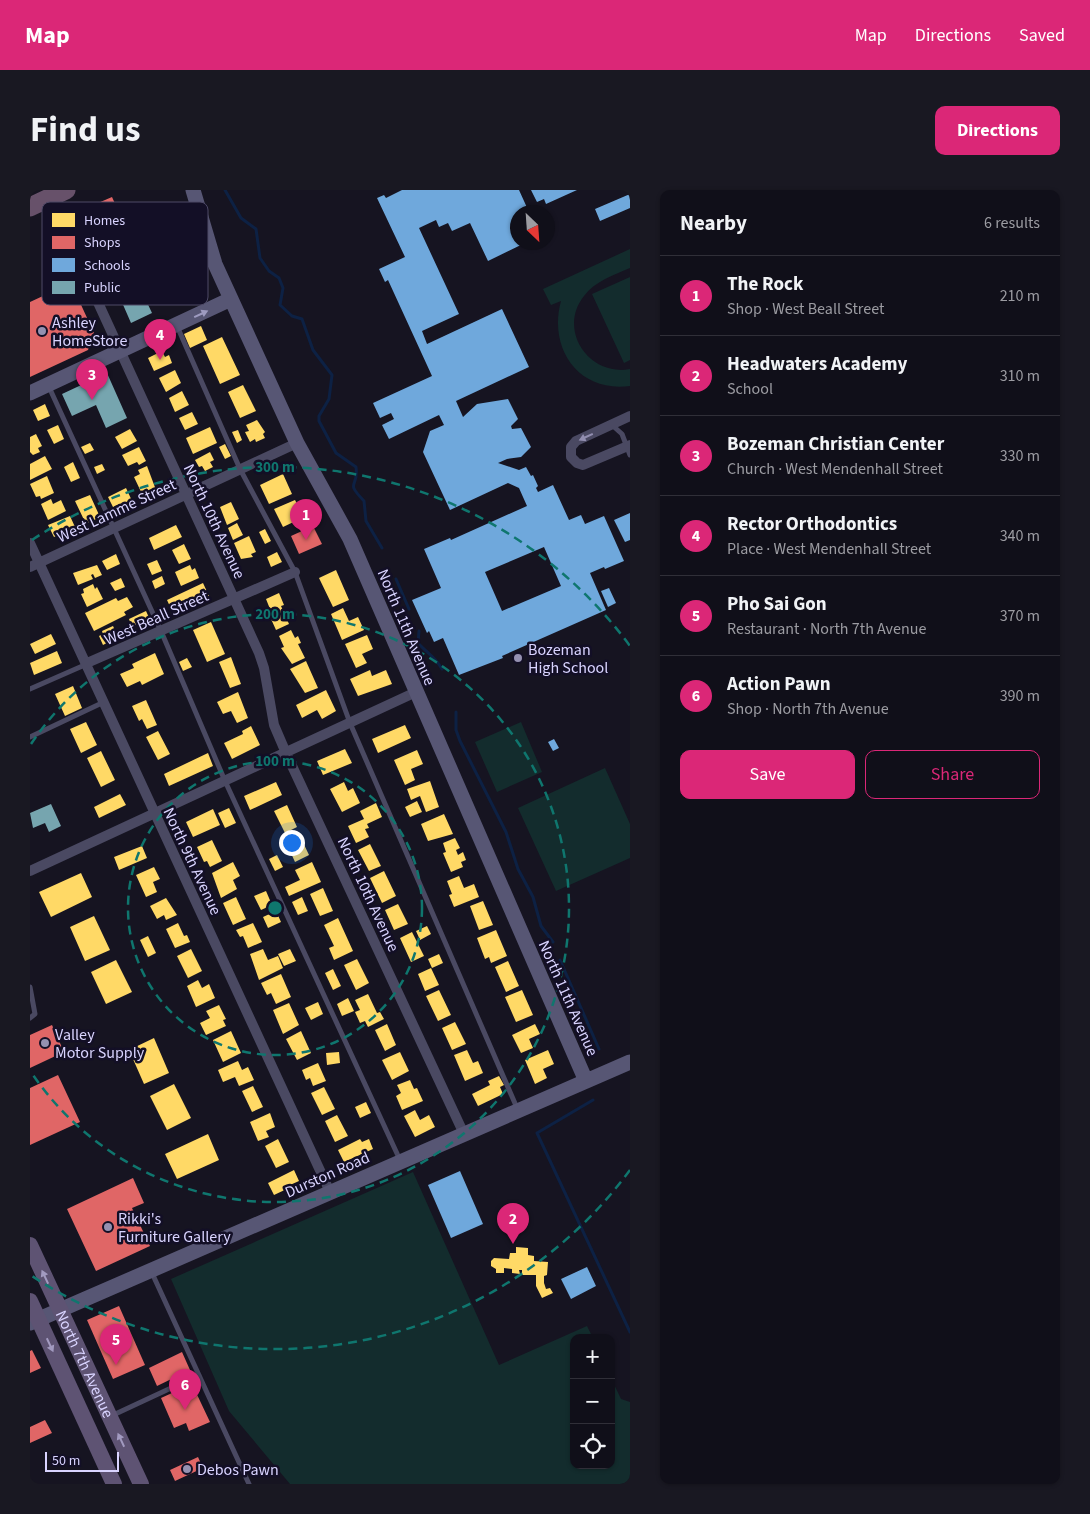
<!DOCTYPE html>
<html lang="en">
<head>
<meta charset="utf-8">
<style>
	:root { --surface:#100f19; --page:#191822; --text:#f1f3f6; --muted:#9c9ca2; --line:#302f38; --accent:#db2777 }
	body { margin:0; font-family:"Source Sans 3",sans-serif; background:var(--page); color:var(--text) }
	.controls { position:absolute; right:15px; bottom:15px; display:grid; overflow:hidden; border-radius:10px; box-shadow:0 1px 4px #0004 }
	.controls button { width:45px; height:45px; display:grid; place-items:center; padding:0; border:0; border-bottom:1px solid var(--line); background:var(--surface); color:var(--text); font:25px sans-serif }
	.compass { position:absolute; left:480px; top:15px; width:45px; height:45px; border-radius:50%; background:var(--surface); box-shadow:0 1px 4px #0004; rotate:155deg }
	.scale { position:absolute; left:15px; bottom:12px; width:74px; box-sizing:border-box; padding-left:5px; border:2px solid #d9d4ff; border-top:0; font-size:14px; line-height:18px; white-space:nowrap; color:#d9d4ff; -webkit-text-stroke:4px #130f26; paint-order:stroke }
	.you { position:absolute; left:261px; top:652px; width:18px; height:18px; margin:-12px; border:4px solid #fff; border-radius:50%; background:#1a73e8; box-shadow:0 0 0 8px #1a73e833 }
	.badge { display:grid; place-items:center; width:32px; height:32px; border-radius:50%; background:var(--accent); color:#fff; font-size:16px; font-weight:700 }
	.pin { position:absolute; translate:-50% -41px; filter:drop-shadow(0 1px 2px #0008) }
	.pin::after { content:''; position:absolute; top:26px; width:18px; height:15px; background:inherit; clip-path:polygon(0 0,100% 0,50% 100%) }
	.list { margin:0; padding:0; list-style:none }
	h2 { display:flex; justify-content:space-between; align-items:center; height:65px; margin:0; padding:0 20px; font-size:21px }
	h2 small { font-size:16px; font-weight:400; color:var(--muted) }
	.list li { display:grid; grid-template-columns:32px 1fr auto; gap:15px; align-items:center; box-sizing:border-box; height:80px; padding:0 20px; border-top:1px solid var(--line) }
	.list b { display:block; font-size:19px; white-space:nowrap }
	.list p { margin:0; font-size:16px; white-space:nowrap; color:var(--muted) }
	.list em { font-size:16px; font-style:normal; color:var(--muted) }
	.actions { display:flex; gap:10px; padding:15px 20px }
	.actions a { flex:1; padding:11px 0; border:1px solid var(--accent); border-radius:10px; text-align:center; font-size:18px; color:var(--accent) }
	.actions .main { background:var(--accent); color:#fff }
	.icon { flex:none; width:28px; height:28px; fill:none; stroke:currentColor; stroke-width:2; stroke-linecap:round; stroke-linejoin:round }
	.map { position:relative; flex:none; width:600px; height:1294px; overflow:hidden; border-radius:10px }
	header { display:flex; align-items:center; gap:30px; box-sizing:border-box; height:70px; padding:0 25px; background:var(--accent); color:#fff }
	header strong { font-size:24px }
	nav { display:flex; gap:28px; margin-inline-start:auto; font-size:18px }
	.intro { display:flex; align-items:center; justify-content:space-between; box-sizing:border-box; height:120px; padding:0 30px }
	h1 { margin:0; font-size:35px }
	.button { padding:12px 22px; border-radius:10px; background:var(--accent); color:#fff; font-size:18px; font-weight:700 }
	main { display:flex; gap:30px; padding:0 30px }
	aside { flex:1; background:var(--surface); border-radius:10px; box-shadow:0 1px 4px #0004 }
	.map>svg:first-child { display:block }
	.green { fill:#132c2d }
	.homes { fill:#ffd966 }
	.shops { fill:#e06666 }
	.schools { fill:#6fa8dc; fill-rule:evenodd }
	.public { fill:#76a5af }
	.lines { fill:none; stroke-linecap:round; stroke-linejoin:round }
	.stream { stroke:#0d2144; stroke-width:3 }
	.lane { stroke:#4a4962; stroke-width:5 }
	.street { stroke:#4a4962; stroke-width:10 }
	.secondary { stroke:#575674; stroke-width:15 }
	.primary { stroke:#5e5373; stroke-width:16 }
	.highway { stroke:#67516a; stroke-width:19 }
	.oneway { fill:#9e9bc0 }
	.oneway2 { fill:#928eb0 }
	.oneway3 { fill:#a29ac0 }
	.ring { fill:none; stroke:#0f766e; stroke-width:2.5; stroke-dasharray:9 6 }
	.poi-dot { fill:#9591b1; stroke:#130f26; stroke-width:2 }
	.labels { text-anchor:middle; stroke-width:5; stroke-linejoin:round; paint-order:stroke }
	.poi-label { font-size:16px; fill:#d9d4ff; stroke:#130f26; text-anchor:start }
	.street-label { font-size:16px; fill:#d9d4ff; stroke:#130f26 }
	.key { fill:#130f26; stroke:#4e4a67; stroke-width:1 }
	.key-label { font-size:14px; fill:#d9d4ff }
	.centre { fill:#0f766e; stroke:#130f26; stroke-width:2.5 }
	.ring-label { font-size:15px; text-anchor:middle; font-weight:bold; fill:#0f766e; stroke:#130f26; stroke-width:5; stroke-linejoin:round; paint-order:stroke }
</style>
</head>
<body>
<header>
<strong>Map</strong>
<nav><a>Map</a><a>Directions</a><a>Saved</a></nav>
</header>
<div class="intro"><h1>Find us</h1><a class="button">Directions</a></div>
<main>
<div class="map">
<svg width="600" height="1294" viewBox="0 0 600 1294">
	<rect width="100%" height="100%" fill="#161421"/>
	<path class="green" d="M600,59V78C584,85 565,91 554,106C527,140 559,187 600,179V196C548,203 518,158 531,111L521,115L513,99Z
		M600,87V170L594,173L562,104Z
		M491,532L512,582L467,602L445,552Z
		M575,578L600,634V668L526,701L488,618Z
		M383,982L469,1175L557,1136L563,1148H544V1275H581V1188L591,1209L600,1212V1294H260L199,1221L141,1089Z"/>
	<path class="homes" d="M171,136L177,150L160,158L154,144Z
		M192,147L210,185L190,194L173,156Z
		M132,161L135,167L139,165L142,173L124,181L118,168Z
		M145,180L151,193L136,202L129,188Z
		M213,195L226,221L210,228L198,202Z
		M152,201L159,215L145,222L139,208Z
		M15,214L20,226L8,231L3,220Z
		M162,222L168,234L155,240L149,228Z
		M227,230L235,242L233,244L235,248L226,252L225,249L220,252L215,242L219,241L216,235Z
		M28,235L34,249L24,254L17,240Z
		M180,237L187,253L163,264L156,248Z
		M100,239L107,251L92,259L85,247Z
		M208,240L212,250L207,253L202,242Z
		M6,244L12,256L8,258L10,262L3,265L0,262V247Z
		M60,253L64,260L55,264L51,257Z
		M195,254L201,266L195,269L189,257Z
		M109,257L116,271L109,275L107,272L98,276L92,265Z
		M180,262L184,270L180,272L183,277L175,281L172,276L169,277L165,270Z
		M15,266L22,279L0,290V274Z
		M43,272L50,288L41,292L34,277Z
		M72,274L75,280L67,284L64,277Z
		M117,276L126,300L113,306L104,287L110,284L108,280Z
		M253,284L262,304L239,314L230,295Z
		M17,286L24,303L11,309L10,306L6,307L0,294Z
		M96,298L103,313L91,318L90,314L83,317L78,307Z
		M60,305L70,327L56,334L45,311Z
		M21,309L23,314L31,310L36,321L18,330L11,314Z
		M265,310L274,327L253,337L244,319Z
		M201,312L209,329L197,335L190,317Z
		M40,326L45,337L24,347L18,335Z
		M207,333L213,345L203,350L198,338Z
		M146,335L152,347L124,360L119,348Z
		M235,339L241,351L235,354L229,342Z
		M219,346L226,362L221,364L223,367L211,369L204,353Z
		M154,354L161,369L149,374L142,360Z
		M247,362L252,372L241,377L237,367Z
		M86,364L90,374L77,380L72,371Z
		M127,370L132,381L122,385L117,374Z
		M67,375L72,385L65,388L63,384L61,385L63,389L48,395L43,383Z
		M160,375L162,380L165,378L169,388L151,396L145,382Z
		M306,380L319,410L303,417L289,388Z
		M132,386L135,394L125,399L122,391Z
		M91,388L95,397L85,401L80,393Z
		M173,393L179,406L143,423L137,410Z
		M63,394L65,399L67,397L73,409L57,417L51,404L54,403L53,399Z
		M249,403L254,415L251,416L259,434L246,440L237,420L240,419L236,409Z
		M97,407L103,417L94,422L96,425L64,441L55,423L86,408L88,411Z
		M313,418L319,431L328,427L334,440L312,450L301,424Z
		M116,421L121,432L112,436L111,433L102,437L99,429Z
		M181,432L195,464L177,472L163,440Z
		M83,436L88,447L73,455L69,446L73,444L72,441Z
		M261,440L265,448L268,446L271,453L268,454L275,468L262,474L251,458L254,457L249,446Z
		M21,444L26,454L5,464L0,454Z
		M337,445L343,459L332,464L337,473L326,478L315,454Z
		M27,461L32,473L4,485L0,473Z
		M125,463L134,484L112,495L110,491L97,497L90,484L104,478L102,474Z
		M201,467L211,494L200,498L189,472Z
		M157,468L162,477L153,481L149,472Z
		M276,471L288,498L275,503L260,479Z
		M340,480L342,486L356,480L362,494L328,506L320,489Z
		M43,496L52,518L35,526L25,504Z
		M296,500L306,521L292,529L287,520L272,528L266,515Z
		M208,502L218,528L207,533L201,521L193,524L187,512Z
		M116,510L127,535L117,539L112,529L109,531L102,516Z
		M56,532L67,555L51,563L40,539Z
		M375,535L381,548L348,563L342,549Z
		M221,536L230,555L202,569L194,553L213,544L212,541Z
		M128,541L140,564L128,570L116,547Z
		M315,559L322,573L293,585L287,571Z
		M387,560L393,574L381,579L385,590L375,595L364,570Z
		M71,561L85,590L71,597L57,568Z
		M178,563L183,576L139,596L134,584Z
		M400,591L409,617L396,622L390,606L381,610L377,599Z
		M246,592L252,605L220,620L214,606Z
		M314,592L318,601L323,598L330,613L312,622L300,599Z
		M90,604L96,615L69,628L64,617Z
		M387,611L392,622L380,627L375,617Z
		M346,613L352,627L337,634L339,638L335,639L339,647L326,653L318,636L334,629L330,621Z
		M257,615L267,637L255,643L244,621Z
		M199,618L206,633L195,638L188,623Z
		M183,619L190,635L163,647L156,632Z
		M414,624L423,644L398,651L391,634Z
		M269,644L279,665L265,672L255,650Z
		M425,648L430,658L426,660L428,665L433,662L436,670L431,672L433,677L421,682L413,663L416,662L413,653Z
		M182,650L192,671L180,677L177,671L174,672L167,657Z
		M340,654L351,676L339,681L328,660Z
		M112,656L117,668L89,680L84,667Z
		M247,665L253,677L245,681L239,669Z
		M203,672L210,686L203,690L207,699L191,708L182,683Z
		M282,672L291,692L259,706L255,697L270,690L265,680Z
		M124,677L130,689L123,692L127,702L116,707L106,685Z
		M354,681L366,706L352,713L340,688Z
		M51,683L62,707L21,727L9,702Z
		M429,686L434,698L444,694L449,707L424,717L419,705L422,704L417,691Z
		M293,698L303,721L290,726L280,704Z
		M236,701L242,715L231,720L224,706Z
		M206,707L216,729L203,735L193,713Z
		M272,707L278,721L268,725L262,712Z
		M136,708L147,725L136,730L134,725L127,729L120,716Z
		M453,711L463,735L449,740L440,716Z
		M368,714L378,734L364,740L355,720Z
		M246,721L251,732L238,738L233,727Z
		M64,726L80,760L55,771L40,737Z
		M308,728L323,761L304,770L299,758L304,756L294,735Z
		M148,733L154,746L157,745L160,752L145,758L136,739Z
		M223,733L232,752L218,758L213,746L210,747L206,740Z
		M397,736L401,744L390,750L386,741Z
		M466,740L477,766L461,773L459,767L455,769L447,748Z
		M382,742L394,766L381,772L370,748Z
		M118,746L126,763L118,767L110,750Z
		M161,759L172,781L158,788L147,766Z
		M233,759L238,770L248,766L253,778L229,790L220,764Z
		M260,759L266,771L254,776L248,764Z
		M409,764L413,773L402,778L398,769Z
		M327,769L339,793L326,800L314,775Z
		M86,770L102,802L76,814L61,782Z
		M478,771L489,796L476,802L465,777Z
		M401,778L409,795L395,801L388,784Z
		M303,779L311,796L303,800L295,783Z
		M251,784L261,807L246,814L241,803L237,805L231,793Z
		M168,790L172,798L179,794L185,808L166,817L157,796Z
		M409,800L421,825L408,831L396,806Z
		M492,800L503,825L486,832L475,807Z
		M338,804L347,823L350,822L354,829L338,837L335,831L330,833L325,822L330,820L325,810Z
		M318,808L324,821L312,826L307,814Z
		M288,812L293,824L281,830L275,818Z
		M259,813L269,835L253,844L243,820Z
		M189,815L196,829L193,830L196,836L176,845L170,833L180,828L176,821Z
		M425,832L436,854L422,860L412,838Z
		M357,834L366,855L355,861L345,840Z
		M505,834L510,844L499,849L503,858L491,863L482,845Z
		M201,841L211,863L193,872L183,850Z
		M271,841L281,863L267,870L256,849Z
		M124,848L139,883L114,894L99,860Z
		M437,860L443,873L448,871L453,883L435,891L424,865Z
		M518,860L524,874L513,879L517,888L505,894L495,870Z
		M309,862L310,873L297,875L296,863Z
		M370,862L379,881L362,890L352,870Z
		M208,871L212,880L218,877L224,890L209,896L205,887L193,892L188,880Z
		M288,873L296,891L283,896L280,888L276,890L272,880Z
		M469,886L474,895L470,897L473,904L448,916L442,904L460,895L458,891Z
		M380,890L384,899L387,898L393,911L372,920L366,906L371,903L367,895Z
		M144,894L161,928L137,940L120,906Z
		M223,896L233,917L222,922L212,901Z
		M294,897L305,919L292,925L281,903Z
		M336,912L341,923L330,928L325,917Z
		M385,920L390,930L399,925L405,937L385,947L374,926Z
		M240,923L245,937L236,941L239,947L228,951L220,932Z
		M307,925L318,946L305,952L295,931Z
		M178,944L189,970L147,989L135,964Z
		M248,949L259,972L246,978L235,956Z
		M330,949L332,952L339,949L343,959L314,972L308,960Z
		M264,980L269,991L260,995L261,997L244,1005L238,993Z
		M486,1057L498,1058V1065L504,1066V1071L518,1072L517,1085L514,1086V1093L516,1099L520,1098L523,1103L512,1108L506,1096V1085H492V1080H489L490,1084L482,1083V1079L474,1078V1083H466V1079L461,1076V1071L464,1068L479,1069L480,1063H486Z"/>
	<path class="shops" d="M82,7L103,53L83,62L61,16Z
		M41,93L64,143L58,160L0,187V112Z
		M283,336L292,354L269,364L261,346Z
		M22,835L34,862L0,878V845Z
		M28,885L50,932L0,955V898Z
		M103,988L114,1013L102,1018L120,1056L66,1081L37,1019Z
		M89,1116L115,1175L83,1189L57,1130Z
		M2,1160L11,1178L0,1183V1161Z
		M152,1162L160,1180L127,1196L119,1178Z
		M162,1194L180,1232L159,1241L156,1233L144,1238L131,1208Z
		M15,1230L22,1243L0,1253V1237Z
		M168,1267L173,1278L145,1291L140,1280Z"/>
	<path class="schools" d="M372,0H489L499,22H488V52H497L458,71L440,33L422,41L418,33L409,37L406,30L389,38L429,124L392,141L397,154L472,119L499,177L426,211L433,227L447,214L478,209L488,229L481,236L482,239L491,238L501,257L491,267L477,269L468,273L489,280L496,277L501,286L503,285L508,296L506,298L508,302L523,295L539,330L551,325L555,334L574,326L594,371L575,379L574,377L560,383L576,420L472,466L473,468L429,485L413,448L404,452L399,441L397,443L382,410L411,398L394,359L420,348L421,350L497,316L489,298L478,293L420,320L393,262L400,241L414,235L409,225L359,249L352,235L364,229L361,223L350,228L343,213L402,186L358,90L355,92L349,79L375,67L347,8L354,5L356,8ZM514,357L531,396L472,421L455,382Z
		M501,0H547L516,14L514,9L507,12Z
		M600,4V18L570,31L565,19Z
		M600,323V350L595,352L584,330Z
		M579,398L586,413L578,417L571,401Z
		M524,549L529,558L523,561L518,552Z
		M430,981L453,1034L421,1048L398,995Z
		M557,1077L566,1096L541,1109L531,1089Z"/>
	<path class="public" d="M104,85L122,123L101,133L84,94Z
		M77,183L97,228L76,238L66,215L42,226L32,204Z
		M21,614L31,636L19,642L15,633L3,638L0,623Z"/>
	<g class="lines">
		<path class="stream" d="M195,0L211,28L226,39L230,68L239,81L249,88L253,98L250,115L262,126L272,129L283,160L302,185L299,209L289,226V231L306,263L326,277C329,299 314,290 334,311L336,331L352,358
			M366,389L379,419
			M389,441L388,453C397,463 405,467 412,479
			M426,522V540L430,551L476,642L488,679L503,707L511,736L523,752
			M530,770L569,859
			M563,910L507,943L600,1142"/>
		<path class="lane" d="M147,136L210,279L265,382L320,533L487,918
			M19,197L131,441L195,591L370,970
			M582,235L592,244L600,265
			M0,499L57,474
			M0,547L74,512
			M0,797L5,824L0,828
			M122,1083L219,1294
			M81,1226L169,1185"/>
		<path class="street" d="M20,8L229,463L234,478L244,535L256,563L434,944
			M600,226L546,251L541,257V267L547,273L553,275L600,255
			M0,353L300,1002
			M0,377L267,253
			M57,473L265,382
			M0,681L386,502"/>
		<path class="secondary" d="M163,0L185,74L267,253L320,349L556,891
			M0,203L201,109
			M0,1133L600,872"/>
		<g class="primary">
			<path id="s1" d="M0,1055L111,1294"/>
			<path d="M0,1111L84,1294"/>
		</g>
		<path class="highway" d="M0,17L36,0"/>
	</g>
	<defs><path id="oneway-solid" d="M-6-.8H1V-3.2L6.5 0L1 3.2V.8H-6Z" transform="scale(1.25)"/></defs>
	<use class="oneway" href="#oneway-solid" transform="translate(171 124) rotate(-25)"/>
	<use class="oneway2" href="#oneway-solid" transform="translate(556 247) rotate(155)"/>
	<g class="oneway3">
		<use href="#oneway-solid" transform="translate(15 1087) rotate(-115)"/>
		<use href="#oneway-solid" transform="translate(20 1155) rotate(65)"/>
		<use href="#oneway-solid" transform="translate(91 1250) rotate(-115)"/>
	</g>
	<g class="ring">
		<circle cx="245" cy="718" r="147"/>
		<path d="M1 554A294 294 0 1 1 1 882"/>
		<path d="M600 980A441 441 0 0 1 2 1086M2 350A441 441 0 0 1 600 456"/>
	</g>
	<g class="poi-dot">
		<circle cx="12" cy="141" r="5"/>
		<circle cx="488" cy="468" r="5"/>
		<circle cx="15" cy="853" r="5"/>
		<circle cx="78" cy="1037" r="5"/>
		<circle cx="157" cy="1279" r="5"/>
	</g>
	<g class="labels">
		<g class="poi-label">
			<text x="22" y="138">Ashley<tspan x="22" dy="18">HomeStore</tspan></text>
			<text x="498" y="465">Bozeman<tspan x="498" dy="18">High School</tspan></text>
			<text x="25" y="850">Valley<tspan x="25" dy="18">Motor Supply</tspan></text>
			<text x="88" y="1034">Rikki's<tspan x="88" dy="18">Furniture Gallery</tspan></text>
			<text x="167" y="1285">Debos Pawn</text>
		</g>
		<g class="street-label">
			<text transform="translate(86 320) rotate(-25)" y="6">West Lamme Street</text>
			<text transform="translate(185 331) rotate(65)" y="6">North 10th Avenue</text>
			<text transform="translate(126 427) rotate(-24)" y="6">West Beall Street</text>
			<text transform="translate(377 437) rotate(67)" y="6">North 11th Avenue</text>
			<text transform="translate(163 671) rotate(65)" y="6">North 9th Avenue</text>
			<text transform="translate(339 704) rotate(65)" y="6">North 10th Avenue</text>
			<text transform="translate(539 808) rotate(66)" y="6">North 11th Avenue</text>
			<text transform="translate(297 984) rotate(-24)" y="6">Durston Road</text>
			<text dy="6" stroke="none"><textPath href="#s1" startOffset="131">North 7th Avenue</textPath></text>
		</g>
	</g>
	<rect x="12" y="12" width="166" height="103" rx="8" class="key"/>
	<rect x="22" y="23" width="23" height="14" fill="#ffd966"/>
	<rect x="22" y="46" width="23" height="13" fill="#e06666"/>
	<rect x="22" y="68" width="23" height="14" fill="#6fa8dc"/>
	<rect x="22" y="91" width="23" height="13" fill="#76a5af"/>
	<g class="key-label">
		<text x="54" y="35">Homes</text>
		<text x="54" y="57">Shops</text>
		<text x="54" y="80">Schools</text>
		<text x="54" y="102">Public</text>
	</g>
	<circle cx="245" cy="718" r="8" class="centre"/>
	<g class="ring-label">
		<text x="245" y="282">300 m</text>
		<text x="245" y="429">200 m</text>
		<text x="245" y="576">100 m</text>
	</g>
</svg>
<div class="controls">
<button>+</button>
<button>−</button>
<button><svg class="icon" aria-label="locate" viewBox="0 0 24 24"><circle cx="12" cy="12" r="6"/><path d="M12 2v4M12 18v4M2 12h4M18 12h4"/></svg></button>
</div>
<svg class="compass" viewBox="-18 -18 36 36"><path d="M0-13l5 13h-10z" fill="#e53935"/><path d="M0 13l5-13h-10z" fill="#9c9ca2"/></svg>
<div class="scale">50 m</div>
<div class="you"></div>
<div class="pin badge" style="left:276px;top:350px">1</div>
<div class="pin badge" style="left:483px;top:1054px">2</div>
<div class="pin badge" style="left:62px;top:210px">3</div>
<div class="pin badge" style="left:130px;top:170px">4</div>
<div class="pin badge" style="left:86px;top:1175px">5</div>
<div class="pin badge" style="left:155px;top:1220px">6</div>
</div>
<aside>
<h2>Nearby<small>6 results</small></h2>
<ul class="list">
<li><span class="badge">1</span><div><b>The Rock</b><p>Shop · West Beall Street</p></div><em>210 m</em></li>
<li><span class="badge">2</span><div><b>Headwaters Academy</b><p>School</p></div><em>310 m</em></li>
<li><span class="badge">3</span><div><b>Bozeman Christian Center</b><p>Church · West Mendenhall Street</p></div><em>330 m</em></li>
<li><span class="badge">4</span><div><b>Rector Orthodontics</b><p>Place · West Mendenhall Street</p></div><em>340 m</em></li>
<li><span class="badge">5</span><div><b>Pho Sai Gon</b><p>Restaurant · North 7th Avenue</p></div><em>370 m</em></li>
<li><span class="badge">6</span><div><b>Action Pawn</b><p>Shop · North 7th Avenue</p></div><em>390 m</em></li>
</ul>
<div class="actions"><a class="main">Save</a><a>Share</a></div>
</aside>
</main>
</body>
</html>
